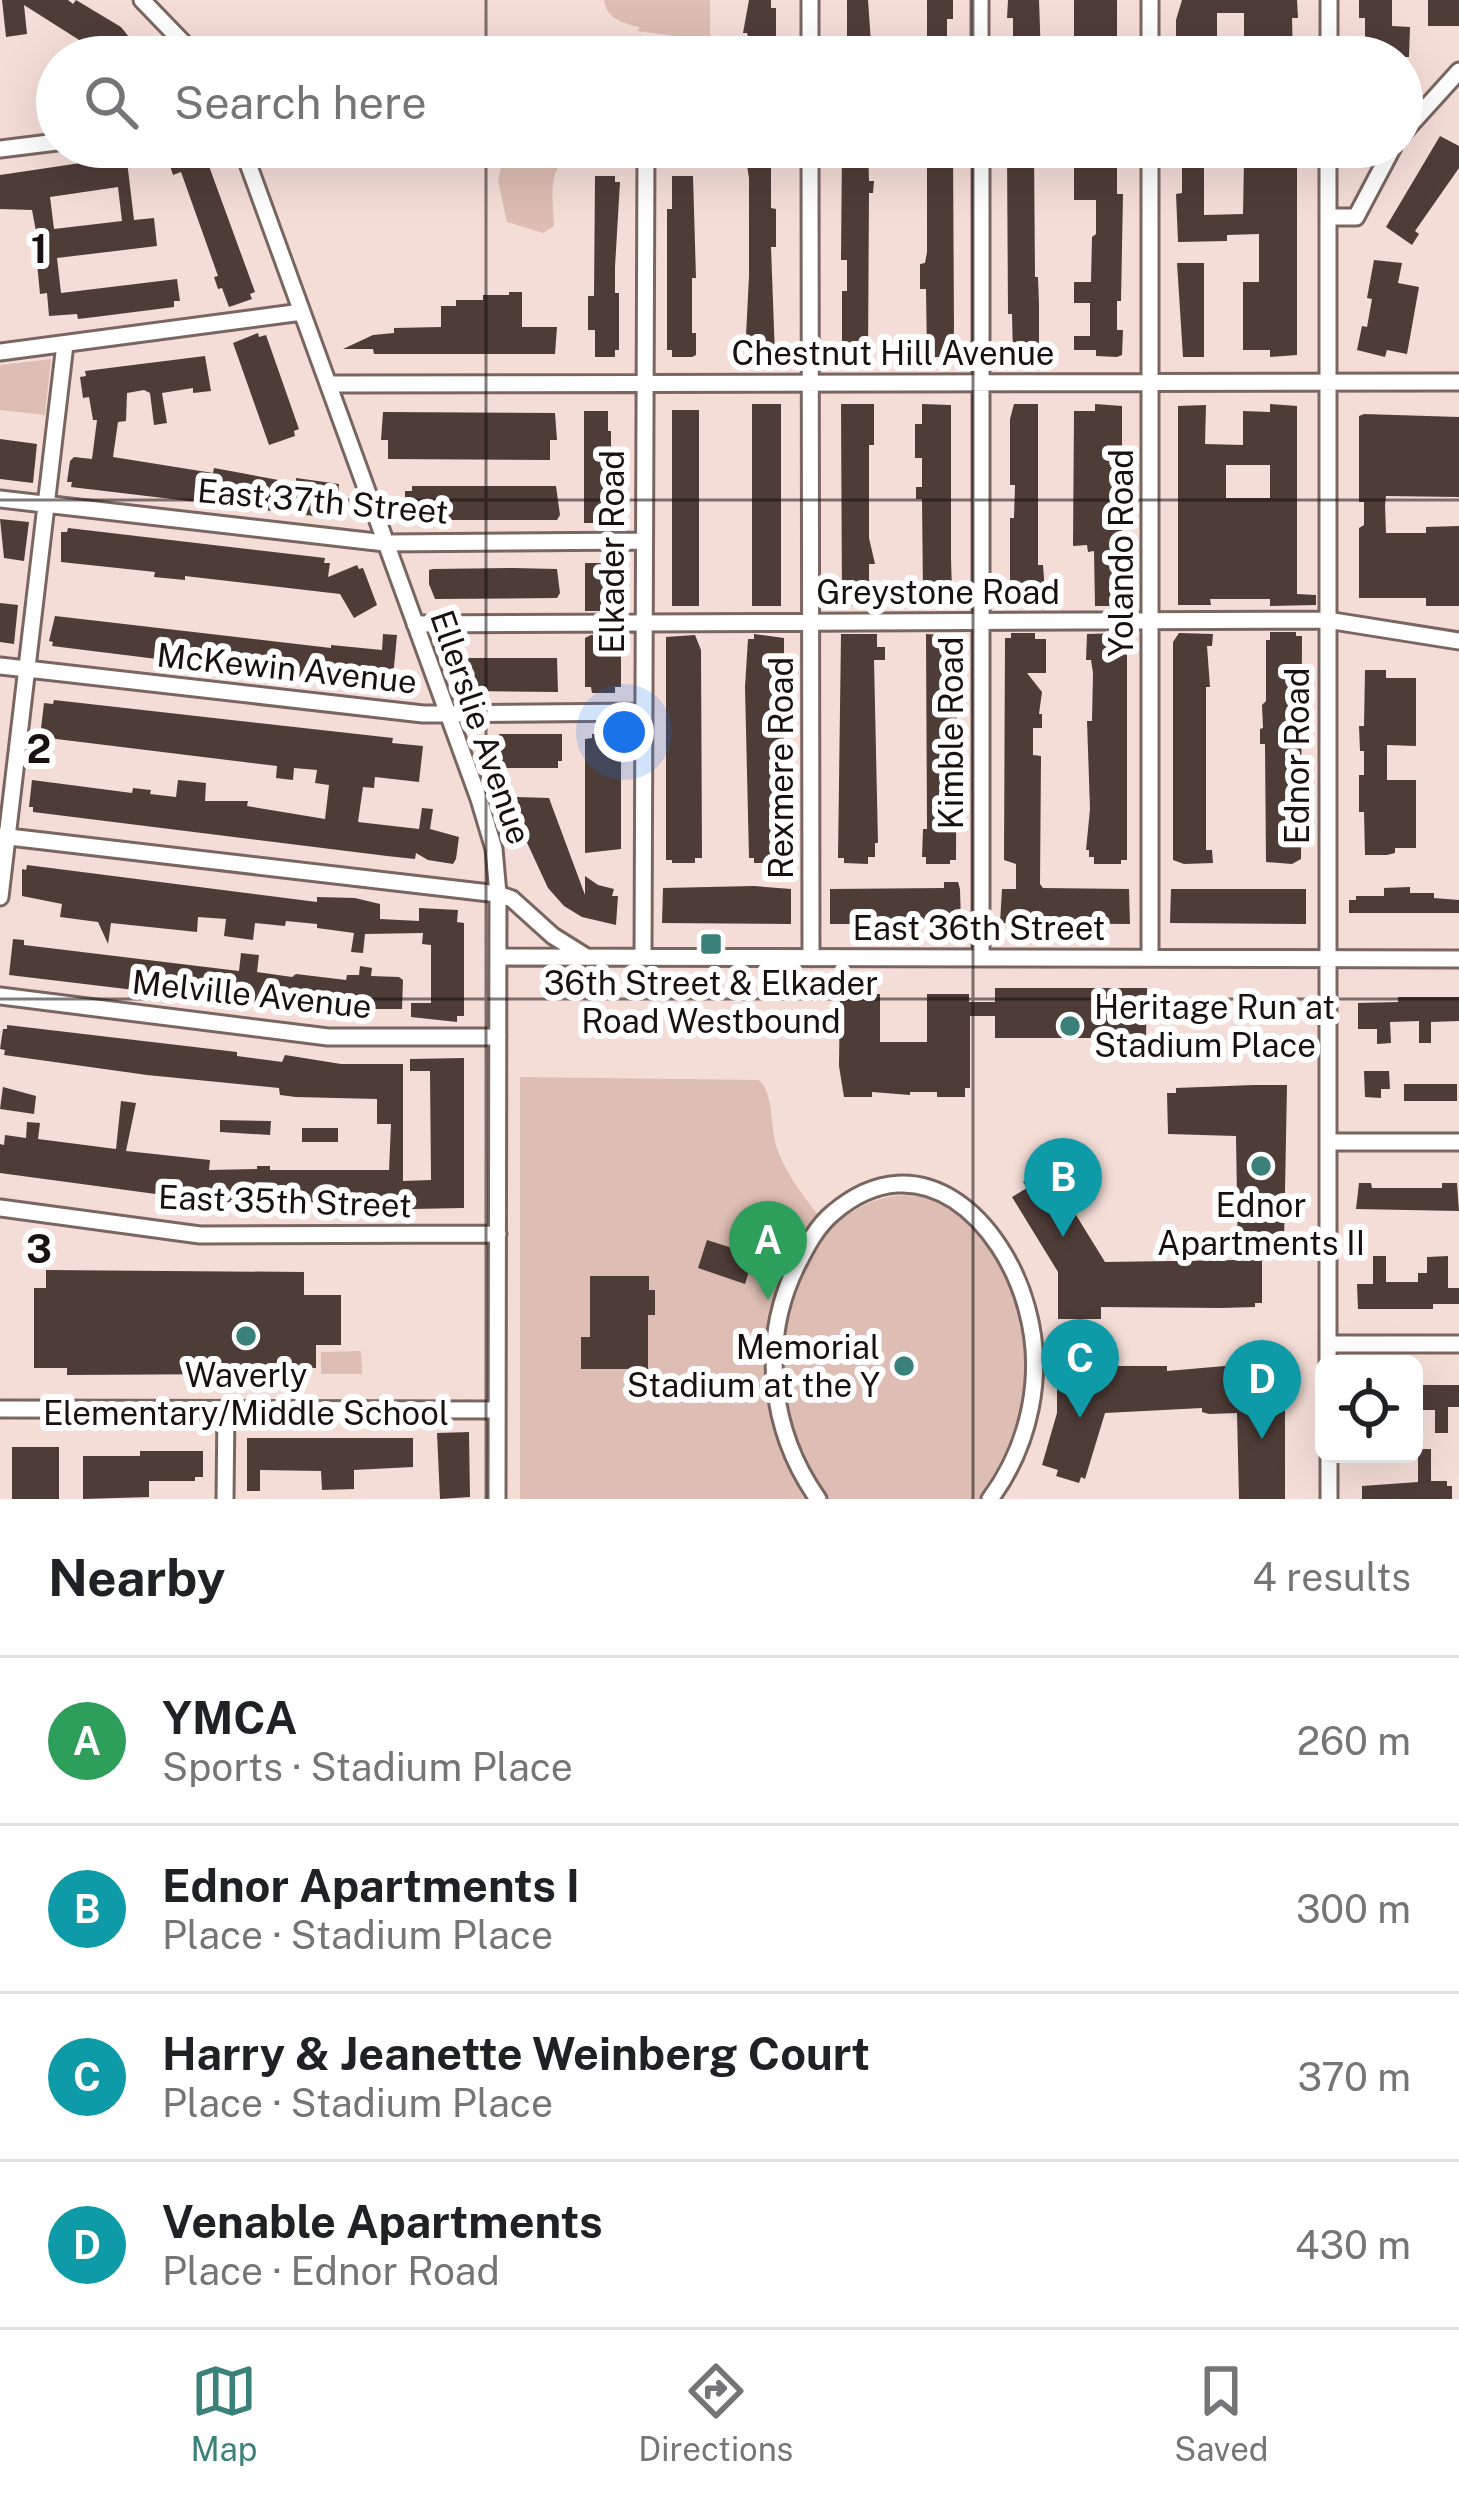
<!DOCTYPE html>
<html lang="en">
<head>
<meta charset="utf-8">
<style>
	:root { --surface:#fff; --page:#f2f2f2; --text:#202124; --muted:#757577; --line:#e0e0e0; --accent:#3a817a }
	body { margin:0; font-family:"Public Sans",sans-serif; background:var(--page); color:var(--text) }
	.controls { position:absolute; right:36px; bottom:36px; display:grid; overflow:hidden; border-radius:18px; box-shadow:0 12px 48px #0002 }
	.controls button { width:108px; height:108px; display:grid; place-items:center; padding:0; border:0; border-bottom:3px solid var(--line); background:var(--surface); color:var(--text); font:60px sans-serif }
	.you { position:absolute; left:624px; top:732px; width:42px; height:42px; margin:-30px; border:9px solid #fff; border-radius:50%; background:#1a73e8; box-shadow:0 0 0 18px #1a73e833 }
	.badge { display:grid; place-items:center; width:78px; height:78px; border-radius:50%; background:var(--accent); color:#fff; font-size:39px; font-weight:700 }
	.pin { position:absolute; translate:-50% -99px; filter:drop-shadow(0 3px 6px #0008) }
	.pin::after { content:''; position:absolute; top:63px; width:42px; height:36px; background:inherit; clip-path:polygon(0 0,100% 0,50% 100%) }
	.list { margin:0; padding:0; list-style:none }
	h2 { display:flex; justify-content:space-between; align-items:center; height:156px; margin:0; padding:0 48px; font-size:51px }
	h2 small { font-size:39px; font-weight:400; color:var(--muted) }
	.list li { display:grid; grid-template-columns:78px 1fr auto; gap:36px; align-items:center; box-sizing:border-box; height:168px; padding:0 48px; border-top:3px solid var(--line) }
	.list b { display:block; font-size:45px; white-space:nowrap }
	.list p { margin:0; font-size:39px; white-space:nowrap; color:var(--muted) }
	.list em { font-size:39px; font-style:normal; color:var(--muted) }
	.icon { flex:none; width:66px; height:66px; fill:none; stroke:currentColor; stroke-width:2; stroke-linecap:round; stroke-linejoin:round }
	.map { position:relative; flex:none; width:1459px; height:1499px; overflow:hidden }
	.search { position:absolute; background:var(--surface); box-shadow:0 12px 48px #0002; left:36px; right:36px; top:36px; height:132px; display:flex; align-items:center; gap:30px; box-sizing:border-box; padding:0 42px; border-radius:66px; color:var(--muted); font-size:45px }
	.sheet { height:828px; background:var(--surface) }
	nav { display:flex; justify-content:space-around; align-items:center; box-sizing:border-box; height:168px; border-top:3px solid var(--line); background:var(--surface); font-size:33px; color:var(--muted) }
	nav a { display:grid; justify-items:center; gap:6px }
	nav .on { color:var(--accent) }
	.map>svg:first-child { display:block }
	.green { fill:#ddbdb4 }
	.building { fill:#4e3c37; fill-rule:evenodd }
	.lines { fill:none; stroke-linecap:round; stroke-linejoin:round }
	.minor-casing { stroke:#7a6661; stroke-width:21 }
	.minor { stroke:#fff; stroke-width:15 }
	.grid { fill:none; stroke:#18110f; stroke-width:3; stroke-opacity:0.55 }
	.poi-dot { fill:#3a817a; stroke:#fff; stroke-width:4.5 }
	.labels { text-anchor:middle; stroke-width:12; stroke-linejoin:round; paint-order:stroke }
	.street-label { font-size:33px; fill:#18110f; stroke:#fff }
	.poi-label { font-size:33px; fill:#18110f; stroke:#fff }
	.grid-label { font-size:39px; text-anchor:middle; font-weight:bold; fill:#18110f; stroke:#fff; stroke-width:12; stroke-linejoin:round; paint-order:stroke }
</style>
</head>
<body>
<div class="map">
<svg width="1459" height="1499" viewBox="0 0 1459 1499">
	<rect width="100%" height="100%" fill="#f5ddd7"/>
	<path class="green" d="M604,0H710V33L716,57H696L683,37L637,31L640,27C624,24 606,18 604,0Z
		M541,147H617C605,151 592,150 579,152C545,159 553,201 554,226L543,233L507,222L498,180L501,167L524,160Z
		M51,359L45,415L0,410V365Z
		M520,1077L759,1080C774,1094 770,1125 776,1145C786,1177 809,1203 829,1229C943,1130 1033,1270 1025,1381C1022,1424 1005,1465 979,1499H520Z
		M361,1351L362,1374H321V1352Z"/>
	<path class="building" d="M2,0H68L73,4L76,0L121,27L145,57H106L24,5L27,34L6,37Z
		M749,0H771V8H776V45H771V57H749V40L747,33H743Z
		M847,0H868L872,57H847Z
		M927,0H953V19H947V57H927Z
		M1008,0H1039L1041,57H1013V18H1007Z
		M1074,0H1117V57H1096V40H1074Z
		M1182,0H1297L1298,18H1292L1293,57H1244V13H1217V57H1182V46H1176V20Z
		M1359,0H1392V26L1410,27L1409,57H1365V18H1359Z
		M1428,0H1459V26H1428Z
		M1440,136L1459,146V168L1415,231L1419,234L1412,245L1386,227Z
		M173,147H202L255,292L250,294L252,299L229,307L222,288L218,289L214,277L218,276L181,172L173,175L169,163L177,160Z
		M749,147H771V153L776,154V164H771V208L776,209V247H771L775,356L771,357L745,355L749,276V178L745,153H749Z
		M842,147H868L869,181H874L873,193H869L868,357L842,355V291H847V260H841Z
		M927,147H953L954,328L953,354L948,357H927L926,289H920V264L925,263L927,252Z
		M1007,147H1034L1035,277H1038L1039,304V356L1034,357H1013L1012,314H1008Z
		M1096,147H1117V194H1123L1121,301H1117V330H1123L1122,355L1117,357L1096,356V350H1074V336H1090V303H1074V282H1091L1092,237L1096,234V200H1074V160L1096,159Z
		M1182,147H1204V215L1243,214L1244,160H1270V147H1292V155H1297V355L1270,357V350H1243V282H1259V234L1227,235V241L1178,242L1176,194L1182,193Z
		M121,157L122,162L127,161L134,220L154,218L157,246L57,258L61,293L177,279L180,301H174V307L95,317L78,319L77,314L49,316L47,293L40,294L37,263H42L32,210L0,209V175ZM118,187L122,221L54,229L50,197Z
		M595,176H615V182H620L615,267V293H619V350H615V357H595V330H588V296H594Z
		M672,176H693L696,278H692V333H696V355L692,357H672V350H667V209H672Z
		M1374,260L1402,263L1398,283L1419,287L1407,354L1387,350L1385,357L1357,350L1362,326L1367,327L1372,299L1367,298Z
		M1177,263H1204V357H1183Z
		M509,292H522V327H557L555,354H374L373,349H343L373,335L394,333V328L441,327V306H456V300H483V295H509Z
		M258,333L259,337L266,335L299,429L294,431L295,436L269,445L233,343Z
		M205,356L211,391L193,393V388L162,393L167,423L154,425L150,393L144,390L127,393L126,421L118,422L113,457L213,473L214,468L289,482H296V478L339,484L336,513H332L331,518L71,487L72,482H67L70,461L74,457L92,459L97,420H93L89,397L83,398L80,377L86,376L85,371Z
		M752,404H781V606H752Z
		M841,404H874V445H869V538L875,564H869V606H842Z
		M922,404L951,405V558L952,593H957V605H919V595H923L922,499H916V487H922V458H915V424H922Z
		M1014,404H1038V565H1043L1046,605H1010V518H1014L1015,485H1010V419Z
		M1095,404L1122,406V605L1117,606H1095L1094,551L1088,552L1087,545L1073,546L1074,411H1095Z
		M1270,404L1297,406V594L1316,595V605L1270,606V599H1210L1211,605H1178V406L1206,405L1205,444L1243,445V411L1270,412ZM1226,465H1270V498H1226Z
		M672,410H699V606H672Z
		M584,411H608V431H611V523H584Z
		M383,412L555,413L557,440H550V460L388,459V440H381Z
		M1364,414L1459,417V497L1386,496L1385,505L1386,533H1426V527L1459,526V606H1426V598H1359V528L1364,525V502H1359V416Z
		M0,439L37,444L33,483L0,479Z
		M412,486H556L560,515L557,520H412V515H405V491H412Z
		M0,519L29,522L24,561L4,558Z
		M68,528L325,558L324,563H330L328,577L357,565L359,569L363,568L377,605L354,618L340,594L185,576V580L154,577L155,572L61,562V532H67Z
		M585,563H612V611H585Z
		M513,568L557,569L560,593L557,598L435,599L429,584V570L433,569Z
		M0,603L18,605L14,644L0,642Z
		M55,616L331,648V645L382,650L383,634L397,635L392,688L52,646L53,642L49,641Z
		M1270,632H1296V636H1302L1301,859L1292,864L1266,862L1265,744H1260V729L1263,728L1262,705L1266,701V640H1270Z
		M1011,633H1035V639H1046V673H1027L1042,692L1039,714H1042V728H1033V755L1041,756L1040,884L1043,888L1129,889L1130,924L1000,923L1002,889H1016V864L1004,860L1005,638H1011Z
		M1121,633L1127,636V860H1121V864H1094V857H1089V850H1086L1090,809L1087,721H1092L1093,673L1091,660H1086L1087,634Z
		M1179,633L1213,634L1212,646H1207L1210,687H1206V850H1212L1213,863L1184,864L1173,860V642Z
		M754,634L784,638V858H778V863H754V858H749L745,687L748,639H754Z
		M841,634H877V647H885V660H874L878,843H875V857H868V864L844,863V858H838Z
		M926,634L957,636L956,860H950V864H926V857H922L923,829H927Z
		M591,635L621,637V687H615V693H592L591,687H585V638Z
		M695,635L701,650L702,858H695V863H672V860H666V637Z
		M467,658H557L558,692L468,691L457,662H467Z
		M1365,670H1386V678H1416V746L1387,745V780H1416V848H1395V853L1387,855H1365L1364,812H1359V775H1364V751H1360L1359,726H1364Z
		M54,700L393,738L392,743L423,746L419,782L375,777L374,788L363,787L358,822L419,829L422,808L433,809L430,829L459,837L456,859L453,864L428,860L416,853L415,859L387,856L33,812V807H29L32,780L132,793L133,788L151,790L150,794L176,797L178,780L206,783L205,801H248L247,806L325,819L329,785L315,783L317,770L294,768L293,780L276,778L277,766L40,737L44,703L53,704Z
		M615,733V737H621V849L585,853V739L592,738V734Z
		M499,734H562V761H558V768H500V762H496Z
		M517,797L549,798L585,895V876L598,885L614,889L612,896H618L616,925L582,917L564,906L548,888L523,834Z
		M27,865L317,902V897L355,898L380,904V919L419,921V908L458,910L457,922L464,923V1016H457V1022L411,1017V1003H431V945L422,944L423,933L365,934L363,953L351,952L354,933L317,928V924L286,921L285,926L255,923L253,940L224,936L226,919L198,917L197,932L111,923L108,944L98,922L60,917L62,904L22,896V869L26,870Z
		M944,882H958L960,889L961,924H830V889L944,888Z
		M754,886L791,889V924L662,923L663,888Z
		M1410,887V893H1434V898L1459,900V913H1349V900H1356V896H1384V888Z
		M1171,889H1306V924L1170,923Z
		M13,939L24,940V945L239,971L241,953L259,955L257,972L292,977L296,974L346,980L347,975H359L360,966L372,968L371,976L399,977L403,980L402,1009H355L351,1016L9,975Z
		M995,988H1147L1146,1036H1136V1043H1102V1038H995V1016H970V1088H965V1097H937V1092H910V1095L872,1092V1097H844L839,1066L840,994H880V1042H927V994H969V1002H995Z
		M1398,997H1459V1021L1431,1022V1043H1419V1021L1390,1022L1391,1043L1377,1044V1029H1358V1003L1398,1002Z
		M7,1025L237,1052V1056L282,1062L285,1055L341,1064H403V1181L431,1180L430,1071H410V1059L464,1058V1208L412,1209L411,1202H215L0,1173V1144L4,1145L5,1135L26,1138L27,1122L40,1123L38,1139L116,1149L121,1101L136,1103L126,1151L210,1160L209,1170L257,1169V1166H270V1170H389L391,1124H377V1099L296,1097L280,1095L279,1088L147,1075L4,1055L5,1050L0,1049L3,1029H7Z
		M1364,1071H1389L1390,1089H1381V1098L1365,1097Z
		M1404,1084H1457V1101H1404Z
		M1254,1085H1287L1284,1243H1279V1250L1262,1251V1303H1255V1307L1222,1308L1101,1307V1319H1058V1272L1012,1197L1027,1188L1023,1182L1043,1169L1047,1175L1050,1173L1105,1262L1238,1260L1236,1136L1168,1134L1167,1093H1176V1088Z
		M3,1087L36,1096L34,1114L0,1109Z
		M220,1120L271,1121L270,1135L220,1132Z
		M302,1128H338V1142H302Z
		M1359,1183H1371L1372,1188H1442V1183H1457L1459,1211L1356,1209Z
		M707,1240L754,1255L745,1284L698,1268Z
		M1373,1256H1386V1282H1418V1273H1427V1257L1448,1256V1288H1459V1304H1433V1309H1358L1357,1284H1373Z
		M46,1270L304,1272V1295H341V1345H316V1368L242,1369V1374L67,1375V1368H34V1288H46Z
		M590,1276H649V1290H655V1315H648V1369H581V1337H590Z
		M1057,1357H1098L1099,1366H1167V1371L1248,1364V1358H1293V1396H1285V1499H1239L1237,1413L1209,1414L1202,1412V1408L1105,1413L1085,1479L1081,1477L1079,1483L1056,1476L1058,1470L1042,1465L1057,1413Z
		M1418,1385H1459V1407H1448V1433H1435V1410H1419Z
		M469,1432L470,1497L440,1499L437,1433Z
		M247,1438H413V1467L354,1470V1489L322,1490L321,1471L260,1470V1491H247Z
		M12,1447H59V1499H12Z
		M1418,1449H1431V1481H1447V1486H1452V1499H1362V1486L1418,1482Z
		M140,1451H203V1477H195V1481H149V1497L83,1499V1456H140Z"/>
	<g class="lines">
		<defs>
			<path id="minor" d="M142,0L197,57
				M810,0V57
				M980,0V57
				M1150,0V57
				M1329,57V0
				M1402,134L1459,71
				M242,147L479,799L494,849L498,894L497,1499
				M810,147L811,958
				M981,147V958
				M0,149L57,142
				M1328,217H1356L1393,147
				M0,352L302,312
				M328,384L1459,382
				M0,499L385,543L642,541
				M415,624L1327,620L1459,641
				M0,666L423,714L641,712
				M0,836L498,894L512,899L553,936L585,956
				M0,897L65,344
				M498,957L1459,959
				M643,957L646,147
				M1150,958V147
				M0,996L328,1037H498
				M1328,1142H1459
				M0,1208L200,1235L498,1234
				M1328,1344H1459
				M1328,1364V147
				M0,1409L497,1410
				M1329,1454V1499
				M225,1499L226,1409
				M818,1499C770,1431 759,1341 797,1265C806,1247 817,1226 833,1213C921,1138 1004,1222 1027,1309C1045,1374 1030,1445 990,1499"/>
		</defs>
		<use href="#minor" class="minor-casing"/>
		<use href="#minor" class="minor"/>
	</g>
	<path class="grid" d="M486,0V57M973,0V57M486,147V1499M973,147V1499M0,500H1459M0,999H1459"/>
	<g class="poi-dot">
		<rect x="699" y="932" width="24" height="24" rx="6"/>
		<circle cx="1070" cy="1026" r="12"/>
		<circle cx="1261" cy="1166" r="12"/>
		<circle cx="246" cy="1336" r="12"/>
		<circle cx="904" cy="1366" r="12"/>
	</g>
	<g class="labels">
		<g class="street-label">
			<text x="893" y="365">Chestnut Hill Avenue</text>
			<text transform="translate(323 501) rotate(5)" y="12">East 37th Street</text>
			<text transform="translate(612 552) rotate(-90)" y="12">Elkader Road</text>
			<text transform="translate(1121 553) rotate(-90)" y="12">Yolando Road</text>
			<text x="938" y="604">Greystone Road</text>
			<text transform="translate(287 668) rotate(6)" y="12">McKewin Avenue</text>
			<text transform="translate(481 727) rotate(71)" y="12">Ellerslie Avenue</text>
			<text transform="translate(951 733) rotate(-90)" y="12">Kimble Road</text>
			<text transform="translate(1297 756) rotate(-90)" y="12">Ednor Road</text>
			<text transform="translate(781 768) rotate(-90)" y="12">Rexmere Road</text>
			<text x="979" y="940">East 36th Street</text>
			<text transform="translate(252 994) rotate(6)" y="12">Melville Avenue</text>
			<text transform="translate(285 1201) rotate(2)" y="12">East 35th Street</text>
		</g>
		<g class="poi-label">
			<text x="711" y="995">36th Street &amp; Elkader<tspan x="711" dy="38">Road Westbound</tspan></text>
			<text x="1094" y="1019" text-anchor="start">Heritage Run at<tspan x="1094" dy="38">Stadium Place</tspan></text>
			<text x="1261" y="1217">Ednor<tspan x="1261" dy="38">Apartments II</tspan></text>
			<text x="880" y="1359" text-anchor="end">Memorial<tspan x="880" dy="38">Stadium at the Y</tspan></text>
			<text x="246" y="1387">Waverly<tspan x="246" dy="38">Elementary/Middle School</tspan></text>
		</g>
	</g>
	<g class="grid-label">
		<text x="39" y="263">1</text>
		<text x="39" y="763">2</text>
		<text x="39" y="1263">3</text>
	</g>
</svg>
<div class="controls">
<button><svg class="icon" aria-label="locate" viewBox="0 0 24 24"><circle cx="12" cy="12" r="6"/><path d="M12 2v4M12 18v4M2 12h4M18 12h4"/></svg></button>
</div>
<div class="you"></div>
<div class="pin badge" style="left:768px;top:1300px;background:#2e9e5b">A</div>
<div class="pin badge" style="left:1063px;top:1237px;background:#0f9aa8">B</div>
<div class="pin badge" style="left:1080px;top:1418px;background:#0f9aa8">C</div>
<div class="pin badge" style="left:1262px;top:1439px;background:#0f9aa8">D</div>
<div class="search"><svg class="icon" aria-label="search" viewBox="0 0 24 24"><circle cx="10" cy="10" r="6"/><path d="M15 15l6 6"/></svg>Search here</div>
</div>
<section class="sheet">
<h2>Nearby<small>4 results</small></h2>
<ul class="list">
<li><span class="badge" style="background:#2e9e5b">A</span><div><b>YMCA</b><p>Sports · Stadium Place</p></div><em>260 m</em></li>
<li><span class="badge" style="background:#0f9aa8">B</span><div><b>Ednor Apartments I</b><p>Place · Stadium Place</p></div><em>300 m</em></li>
<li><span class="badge" style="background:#0f9aa8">C</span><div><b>Harry &amp; Jeanette Weinberg Court</b><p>Place · Stadium Place</p></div><em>370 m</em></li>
<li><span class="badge" style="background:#0f9aa8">D</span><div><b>Venable Apartments</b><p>Place · Ednor Road</p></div><em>430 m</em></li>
</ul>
</section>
<nav>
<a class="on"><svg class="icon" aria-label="map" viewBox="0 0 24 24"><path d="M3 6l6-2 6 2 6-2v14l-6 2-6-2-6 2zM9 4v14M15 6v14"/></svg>Map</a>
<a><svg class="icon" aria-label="directions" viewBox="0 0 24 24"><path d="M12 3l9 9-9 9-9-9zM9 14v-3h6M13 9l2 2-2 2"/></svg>Directions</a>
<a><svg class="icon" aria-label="saved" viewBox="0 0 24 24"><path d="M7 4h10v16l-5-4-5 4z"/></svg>Saved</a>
</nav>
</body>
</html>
